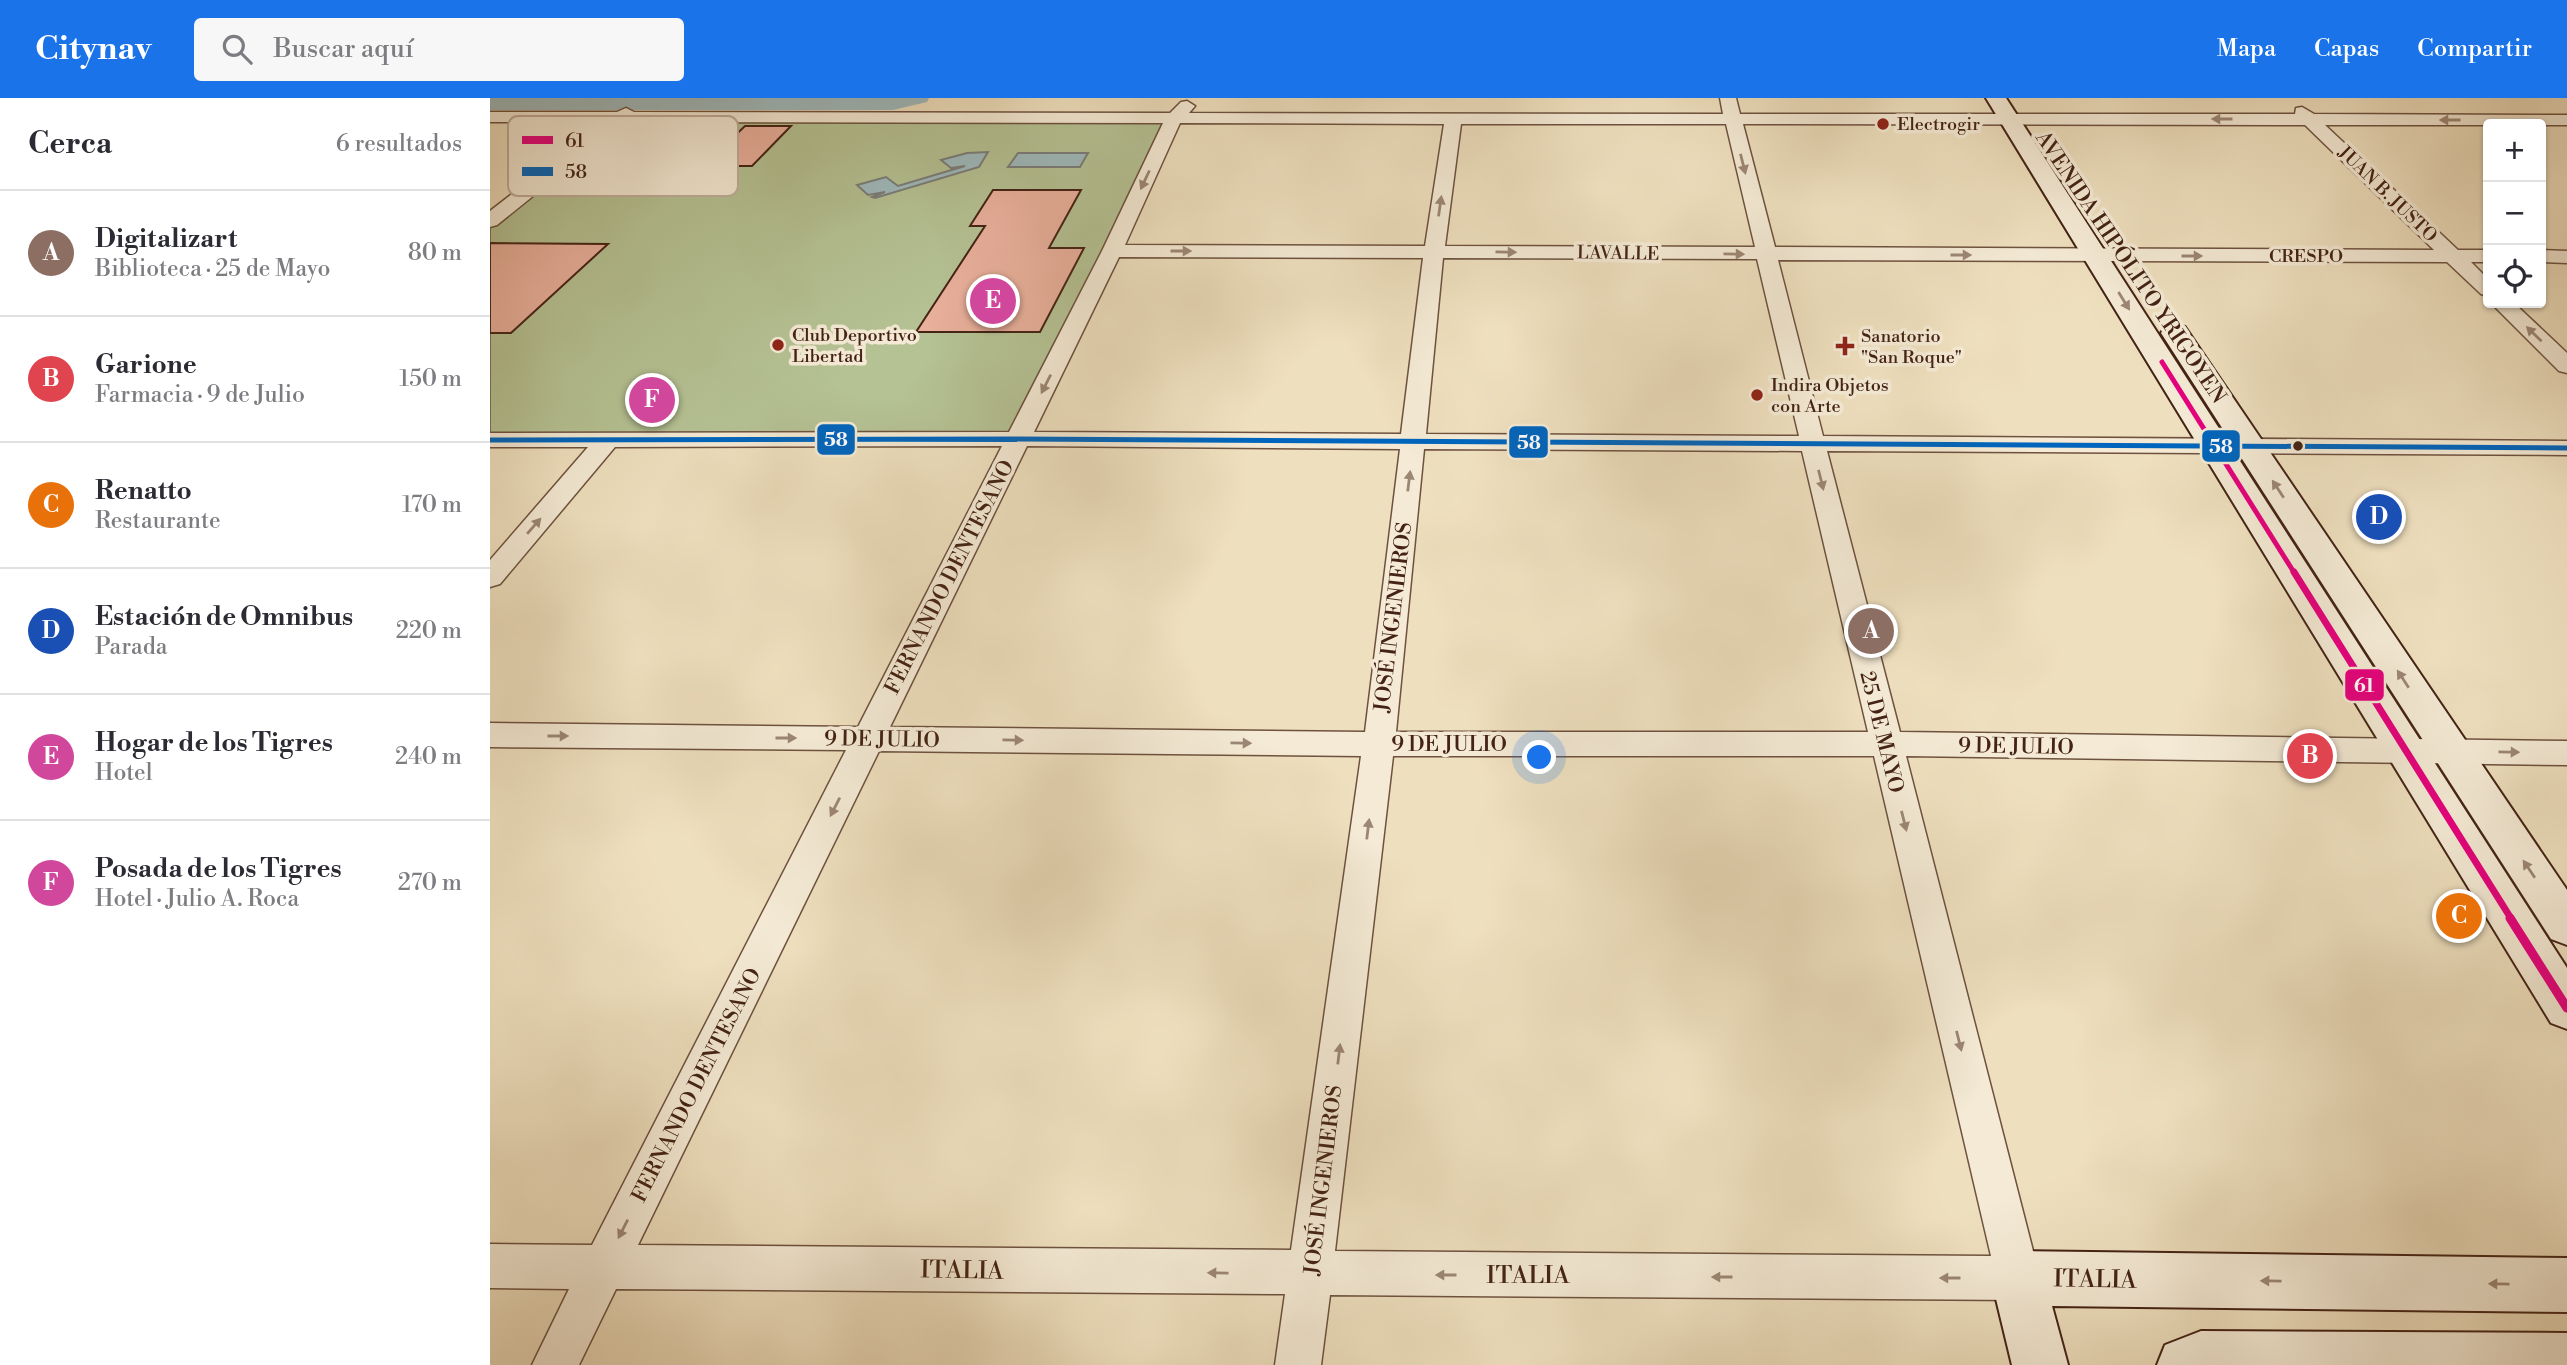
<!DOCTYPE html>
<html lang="es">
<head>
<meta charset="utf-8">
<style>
	:root { --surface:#fff; --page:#f7f7f7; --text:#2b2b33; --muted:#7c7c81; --line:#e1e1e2; --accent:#1a73e8 }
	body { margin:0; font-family:"Libre Bodoni",serif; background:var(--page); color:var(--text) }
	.controls { position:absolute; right:21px; top:21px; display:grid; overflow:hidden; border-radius:7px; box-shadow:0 2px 5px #0004 }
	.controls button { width:63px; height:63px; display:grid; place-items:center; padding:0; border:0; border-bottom:2px solid var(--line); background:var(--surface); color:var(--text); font:35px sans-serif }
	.you { position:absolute; left:1050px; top:660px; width:24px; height:24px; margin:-18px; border:5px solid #fff; border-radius:50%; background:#1a73e8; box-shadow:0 0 0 10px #1a73e833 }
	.badge { display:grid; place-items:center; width:46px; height:46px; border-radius:50%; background:var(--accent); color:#fff; font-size:23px; font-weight:700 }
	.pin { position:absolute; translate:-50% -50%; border:4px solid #fff; box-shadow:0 2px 7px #0006 }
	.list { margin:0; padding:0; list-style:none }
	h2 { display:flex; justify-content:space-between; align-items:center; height:91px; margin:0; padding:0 28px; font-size:30px }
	h2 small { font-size:23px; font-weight:400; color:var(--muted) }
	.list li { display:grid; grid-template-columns:46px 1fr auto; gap:21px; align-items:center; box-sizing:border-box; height:126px; padding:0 28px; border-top:2px solid var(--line) }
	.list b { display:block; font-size:26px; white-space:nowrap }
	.list p { margin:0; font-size:23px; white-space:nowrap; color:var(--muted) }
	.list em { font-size:23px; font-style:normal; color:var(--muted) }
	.icon { flex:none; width:38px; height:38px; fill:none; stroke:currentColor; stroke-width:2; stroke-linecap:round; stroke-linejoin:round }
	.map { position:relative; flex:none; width:2077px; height:1267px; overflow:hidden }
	header { display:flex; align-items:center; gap:42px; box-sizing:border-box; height:98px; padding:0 35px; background:var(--accent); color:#fff }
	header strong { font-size:33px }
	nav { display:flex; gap:38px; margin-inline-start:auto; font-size:24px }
	.search { width:490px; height:63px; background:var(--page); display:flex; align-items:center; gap:18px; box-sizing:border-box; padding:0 24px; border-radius:7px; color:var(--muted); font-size:26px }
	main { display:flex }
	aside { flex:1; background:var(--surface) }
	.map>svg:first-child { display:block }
	.green { fill:#b5c294; stroke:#7c7254; stroke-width:2 }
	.water { fill:#9fbabd; stroke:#7b7e7a; stroke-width:2 }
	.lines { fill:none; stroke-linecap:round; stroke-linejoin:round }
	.canal { fill:#9fbabd; fill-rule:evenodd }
	.building { fill:#e9b09c; stroke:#442315; stroke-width:2 }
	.street-casing { stroke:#6e523f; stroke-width:3 }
	.secondary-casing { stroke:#442315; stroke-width:4 }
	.street { fill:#f4ead5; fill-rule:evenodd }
	.secondary { fill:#f4ead5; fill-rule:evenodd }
	.bus-1-far2-casing { stroke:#f4ead5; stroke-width:10 }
	.bus-1-far1-casing { stroke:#f4ead5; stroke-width:12 }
	.bus-1-casing { stroke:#f4ead5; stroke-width:14 }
	.bus-2-casing { stroke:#f4ead5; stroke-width:10 }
	.bus-1-far2 { stroke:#e5007d; stroke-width:5 }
	.bus-1-far1 { stroke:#e5007d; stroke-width:7 }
	.bus-1 { stroke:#e5007d; stroke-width:9 }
	.bus-2 { stroke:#0065bd; stroke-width:5 }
	.oneway { fill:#9c8675 }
	.poi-dot { fill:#8f2418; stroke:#f4ead5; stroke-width:2.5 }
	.bus-dot { fill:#442315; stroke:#f4ead5; stroke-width:2.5 }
	.labels { text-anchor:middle; stroke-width:7; stroke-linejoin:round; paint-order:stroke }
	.far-poi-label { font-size:18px; fill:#442315; stroke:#f4ead5; text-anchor:start }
	.far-street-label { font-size:18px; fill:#442315; stroke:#f4ead5 }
	.street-label { font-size:21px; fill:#442315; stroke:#f4ead5 }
	.near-street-label { font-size:24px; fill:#442315; stroke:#f4ead5 }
	.key { fill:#f4ead5; stroke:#bfae9b; stroke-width:2 }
	.key-label { font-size:19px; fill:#442315 }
	.line-badge { stroke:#f4ead5; stroke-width:2.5 }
	.badge-label { font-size:19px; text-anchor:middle; font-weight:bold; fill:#fff }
</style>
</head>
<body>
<header>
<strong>Citynav</strong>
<div class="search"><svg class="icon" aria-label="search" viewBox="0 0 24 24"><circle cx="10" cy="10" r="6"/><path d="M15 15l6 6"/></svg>Buscar aquí</div>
<nav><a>Mapa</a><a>Capas</a><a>Compartir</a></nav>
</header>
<main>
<aside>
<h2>Cerca<small>6 resultados</small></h2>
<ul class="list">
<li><span class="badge" style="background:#8d6e63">A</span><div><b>Digitalizart</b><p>Biblioteca · 25 de Mayo</p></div><em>80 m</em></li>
<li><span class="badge" style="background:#e0444e">B</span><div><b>Garione</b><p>Farmacia · 9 de Julio</p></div><em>150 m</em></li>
<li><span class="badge" style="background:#e8710a">C</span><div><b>Renatto</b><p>Restaurante</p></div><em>170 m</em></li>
<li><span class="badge" style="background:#1a4fb4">D</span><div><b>Estación de Omnibus</b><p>Parada</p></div><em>220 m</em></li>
<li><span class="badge" style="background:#d1479c">E</span><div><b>Hogar de los Tigres</b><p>Hotel</p></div><em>240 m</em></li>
<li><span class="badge" style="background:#d1479c">F</span><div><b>Posada de los Tigres</b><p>Hotel · Julio A. Roca</p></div><em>270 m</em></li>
</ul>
</aside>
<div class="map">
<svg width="2077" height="1267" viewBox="0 0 2077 1267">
	<rect width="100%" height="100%" fill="#eedfbe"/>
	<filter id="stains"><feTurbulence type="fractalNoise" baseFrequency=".00286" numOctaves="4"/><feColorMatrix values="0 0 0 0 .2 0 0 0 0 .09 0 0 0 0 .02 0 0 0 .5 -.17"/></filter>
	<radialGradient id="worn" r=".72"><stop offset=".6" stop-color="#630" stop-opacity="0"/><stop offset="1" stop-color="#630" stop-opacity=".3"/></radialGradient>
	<path class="green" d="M130,19L684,20L528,341L0,342V123Z"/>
	<path class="water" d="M498,54L489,69L385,100L382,99L395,94L378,97L367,87L396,79L408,88L475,68L461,70L451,62L477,55Z
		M528,55H598L590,69H518Z"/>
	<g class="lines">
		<path class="canal" d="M0,0H439L437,4L403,12H0Z"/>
	</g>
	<path class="building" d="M255,28H301L262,68H213Z
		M503,92H591L559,150H594L550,234H426L495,128H480Z
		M0,145L118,146L21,235H0Z"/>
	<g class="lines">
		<defs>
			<path id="street" d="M1230,0H1246L1250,16H1805L1806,10L1812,9L1824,16L2077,17V27H1835L1968,152H1998V164H1981L1998,181V198L1991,196L1957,164L1288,162L1333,338L2077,343V357L1337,353L1410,634L2077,643V667L1416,658L1550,1180L1544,1196L1528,1202L840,1197L831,1267H785L795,1196L126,1191L89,1267H42L79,1191L0,1190V1146L102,1147L356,652L0,649V625L368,629L512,348L125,349L10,486L0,489V462L98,349H0V335L519,334L612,153L673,25L135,24L7,127L0,129V113L114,24H0V14H127L136,10L144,14L680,15L691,4L697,3L705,8L699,15L1233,16ZM690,25L954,26L935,148L635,147ZM971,26H1236L1265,149L955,148ZM1253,26L1815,27L1944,152L1285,149ZM629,159L933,160L911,336L544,334ZM953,160L1267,161L1309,338L936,336ZM537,348L910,351L875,634L400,629ZM934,351L1312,353L1378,634H906ZM389,653L871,658L801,1152L148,1147ZM903,658H1384L1501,1158L845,1153Z
				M2051,152L2077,153V165L2051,164Z
				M2001,205H2024L2077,255V275L2069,273Z"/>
			<path id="secondary" d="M1496,0H1516L2077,870V931L2061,925Z
				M1685,227L1695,229L2077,792V847L2061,841L1671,235L1675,229Z
				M1528,1153L2077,1160V1214L1562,1208L1578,1267H1522L1501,1180L1509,1161Z
				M1711,1233L2077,1235V1267H1667L1675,1247Z"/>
		</defs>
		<use href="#street" class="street-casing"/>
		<use href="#secondary" class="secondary-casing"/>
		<use href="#street" class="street"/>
		<use href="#secondary" class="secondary"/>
		<defs>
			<path id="bus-1-far2" d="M1672,264L1805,476"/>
			<path id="bus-1-far1" d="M1804,474L2022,822"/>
			<path id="bus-1" d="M2020,820L2077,910"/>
			<path id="bus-2" d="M0,342L528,341L2077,350"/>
		</defs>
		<use href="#bus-1-far2" class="bus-1-far2-casing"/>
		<use href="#bus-1-far1" class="bus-1-far1-casing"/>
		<use href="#bus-1" class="bus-1-casing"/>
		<use href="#bus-2" class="bus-2-casing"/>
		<use href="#bus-1-far2" class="bus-1-far2"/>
		<use href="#bus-1-far1" class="bus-1-far1"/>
		<use href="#bus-1" class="bus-1"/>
		<use href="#bus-2" class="bus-2"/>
	</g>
	<defs><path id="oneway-solid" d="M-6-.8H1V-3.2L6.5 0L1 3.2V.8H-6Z" transform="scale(1.75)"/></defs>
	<g class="oneway">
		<use href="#oneway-solid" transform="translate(1732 21) rotate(-180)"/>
		<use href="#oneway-solid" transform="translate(1960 22) rotate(-180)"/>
		<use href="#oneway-solid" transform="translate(1253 66) rotate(76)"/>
		<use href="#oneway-solid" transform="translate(655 82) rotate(115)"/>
		<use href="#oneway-solid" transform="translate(950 108) rotate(-82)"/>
		<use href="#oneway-solid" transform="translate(691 153)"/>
		<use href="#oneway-solid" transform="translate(1016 154) rotate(1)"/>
		<use href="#oneway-solid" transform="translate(1244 156) rotate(1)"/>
		<use href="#oneway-solid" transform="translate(1471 157)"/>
		<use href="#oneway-solid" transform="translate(1702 158)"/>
		<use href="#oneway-solid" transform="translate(1634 203) rotate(58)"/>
		<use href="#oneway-solid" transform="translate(2044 236) rotate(-136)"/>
		<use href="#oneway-solid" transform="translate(556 286) rotate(117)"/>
		<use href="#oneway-solid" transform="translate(1331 382) rotate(76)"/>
		<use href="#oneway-solid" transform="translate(919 383) rotate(-83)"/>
		<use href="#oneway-solid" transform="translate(1788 391) rotate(-123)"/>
		<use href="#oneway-solid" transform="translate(44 428) rotate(-49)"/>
		<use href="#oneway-solid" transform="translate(1913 581) rotate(-123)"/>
		<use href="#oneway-solid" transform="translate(68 638)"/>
		<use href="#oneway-solid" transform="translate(296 640)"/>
		<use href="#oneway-solid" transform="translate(523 642) rotate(1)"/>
		<use href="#oneway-solid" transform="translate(751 645) rotate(1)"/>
		<use href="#oneway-solid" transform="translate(2019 654) rotate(1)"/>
		<use href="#oneway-solid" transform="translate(345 709) rotate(117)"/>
		<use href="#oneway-solid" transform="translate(1414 723) rotate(76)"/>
		<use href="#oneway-solid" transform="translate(878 731) rotate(-83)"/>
		<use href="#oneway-solid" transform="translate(2039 771) rotate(-124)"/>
		<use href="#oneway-solid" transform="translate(1469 943) rotate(76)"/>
		<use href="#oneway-solid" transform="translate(849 956) rotate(-83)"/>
		<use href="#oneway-solid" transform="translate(133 1131) rotate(117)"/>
		<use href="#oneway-solid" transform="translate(728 1175) rotate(-179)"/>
		<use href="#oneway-solid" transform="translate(956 1177) rotate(-180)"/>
		<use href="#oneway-solid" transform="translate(1232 1179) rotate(-180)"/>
		<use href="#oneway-solid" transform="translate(1460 1180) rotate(-180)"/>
		<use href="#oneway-solid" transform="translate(1781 1183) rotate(-179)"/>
		<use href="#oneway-solid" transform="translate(2009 1186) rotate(-179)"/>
	</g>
	<g class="poi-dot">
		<circle cx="1393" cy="26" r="7"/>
		<circle cx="288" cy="247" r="7"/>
		<path d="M1351.5 237.5h7v7h7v7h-7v7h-7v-7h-7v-7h7z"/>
		<circle cx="1267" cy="297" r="7"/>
	</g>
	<circle class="bus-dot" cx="1808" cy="348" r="6"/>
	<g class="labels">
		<g class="far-poi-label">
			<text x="1407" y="32">Electrogir</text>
			<text x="302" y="243">Club Deportivo<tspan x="302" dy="21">Libertad</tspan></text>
			<text x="1371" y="244">Sanatorio<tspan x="1371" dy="21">"San Roque"</tspan></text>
			<text x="1281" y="293">Indira Objetos<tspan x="1281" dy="21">con Arte</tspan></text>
		</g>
		<g class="far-street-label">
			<text transform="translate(1898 96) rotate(44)" y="6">JUAN B. JUSTO</text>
			<text transform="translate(1128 155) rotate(1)" y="6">LAVALLE</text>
			<text x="1816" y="164">CRESPO</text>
		</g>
		<g class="street-label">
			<text transform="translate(1641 169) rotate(56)" y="7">AVENIDA HIPÓLITO YRIGOYEN</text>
			<text transform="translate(459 479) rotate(-63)" y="7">FERNANDO DENTESANO</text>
			<text transform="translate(903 519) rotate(-83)" y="7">JOSÉ INGENIEROS</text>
			<text transform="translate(1392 634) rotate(76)" y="7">25 DE MAYO</text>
			<text transform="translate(392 641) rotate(1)" y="7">9 DE JULIO</text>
			<text x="959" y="653">9 DE JULIO</text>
			<text transform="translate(1526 648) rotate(1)" y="7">9 DE JULIO</text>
			<text transform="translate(206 987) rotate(-63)" y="7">FERNANDO DENTESANO</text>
			<text transform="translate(833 1082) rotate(-83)" y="7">JOSÉ INGENIEROS</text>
		</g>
		<g class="near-street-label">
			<text transform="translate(472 1172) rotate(1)" y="8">ITALIA</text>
			<text x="1038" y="1185">ITALIA</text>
			<text transform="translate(1605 1181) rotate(1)" y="8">ITALIA</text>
		</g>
	</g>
	<rect x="18" y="18" width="230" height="80" rx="10" class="key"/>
	<rect x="32" y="38" width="31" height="8" fill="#e5007d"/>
	<rect x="32" y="69" width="31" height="9" fill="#0065bd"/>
	<g class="key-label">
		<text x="75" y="49">61</text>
		<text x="75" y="80">58</text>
	</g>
	<g class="line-badge">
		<rect x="326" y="325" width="40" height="33" rx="7" fill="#0065bd"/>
		<rect x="1018" y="327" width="41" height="34" rx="7" fill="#0065bd"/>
		<rect x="1711" y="331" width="40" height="34" rx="7" fill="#0065bd"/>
		<rect x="1854" y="570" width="41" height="34" rx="7" fill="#e5007d"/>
	</g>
	<g class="badge-label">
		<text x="346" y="348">58</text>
		<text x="1039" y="351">58</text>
		<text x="1731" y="355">58</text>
		<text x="1874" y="594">61</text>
	</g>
	<rect width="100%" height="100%" filter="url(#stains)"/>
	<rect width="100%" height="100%" fill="url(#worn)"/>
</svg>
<div class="controls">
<button>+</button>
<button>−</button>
<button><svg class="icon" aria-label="locate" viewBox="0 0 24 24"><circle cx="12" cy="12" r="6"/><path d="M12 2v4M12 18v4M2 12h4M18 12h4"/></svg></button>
</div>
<div class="you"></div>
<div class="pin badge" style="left:1381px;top:533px;background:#8d6e63">A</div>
<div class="pin badge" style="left:1820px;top:658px;background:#e0444e">B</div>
<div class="pin badge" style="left:1969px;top:818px;background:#e8710a">C</div>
<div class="pin badge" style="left:1889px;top:419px;background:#1a4fb4">D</div>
<div class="pin badge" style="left:503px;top:203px;background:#d1479c">E</div>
<div class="pin badge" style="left:162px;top:302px;background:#d1479c">F</div>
</div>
</main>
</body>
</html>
